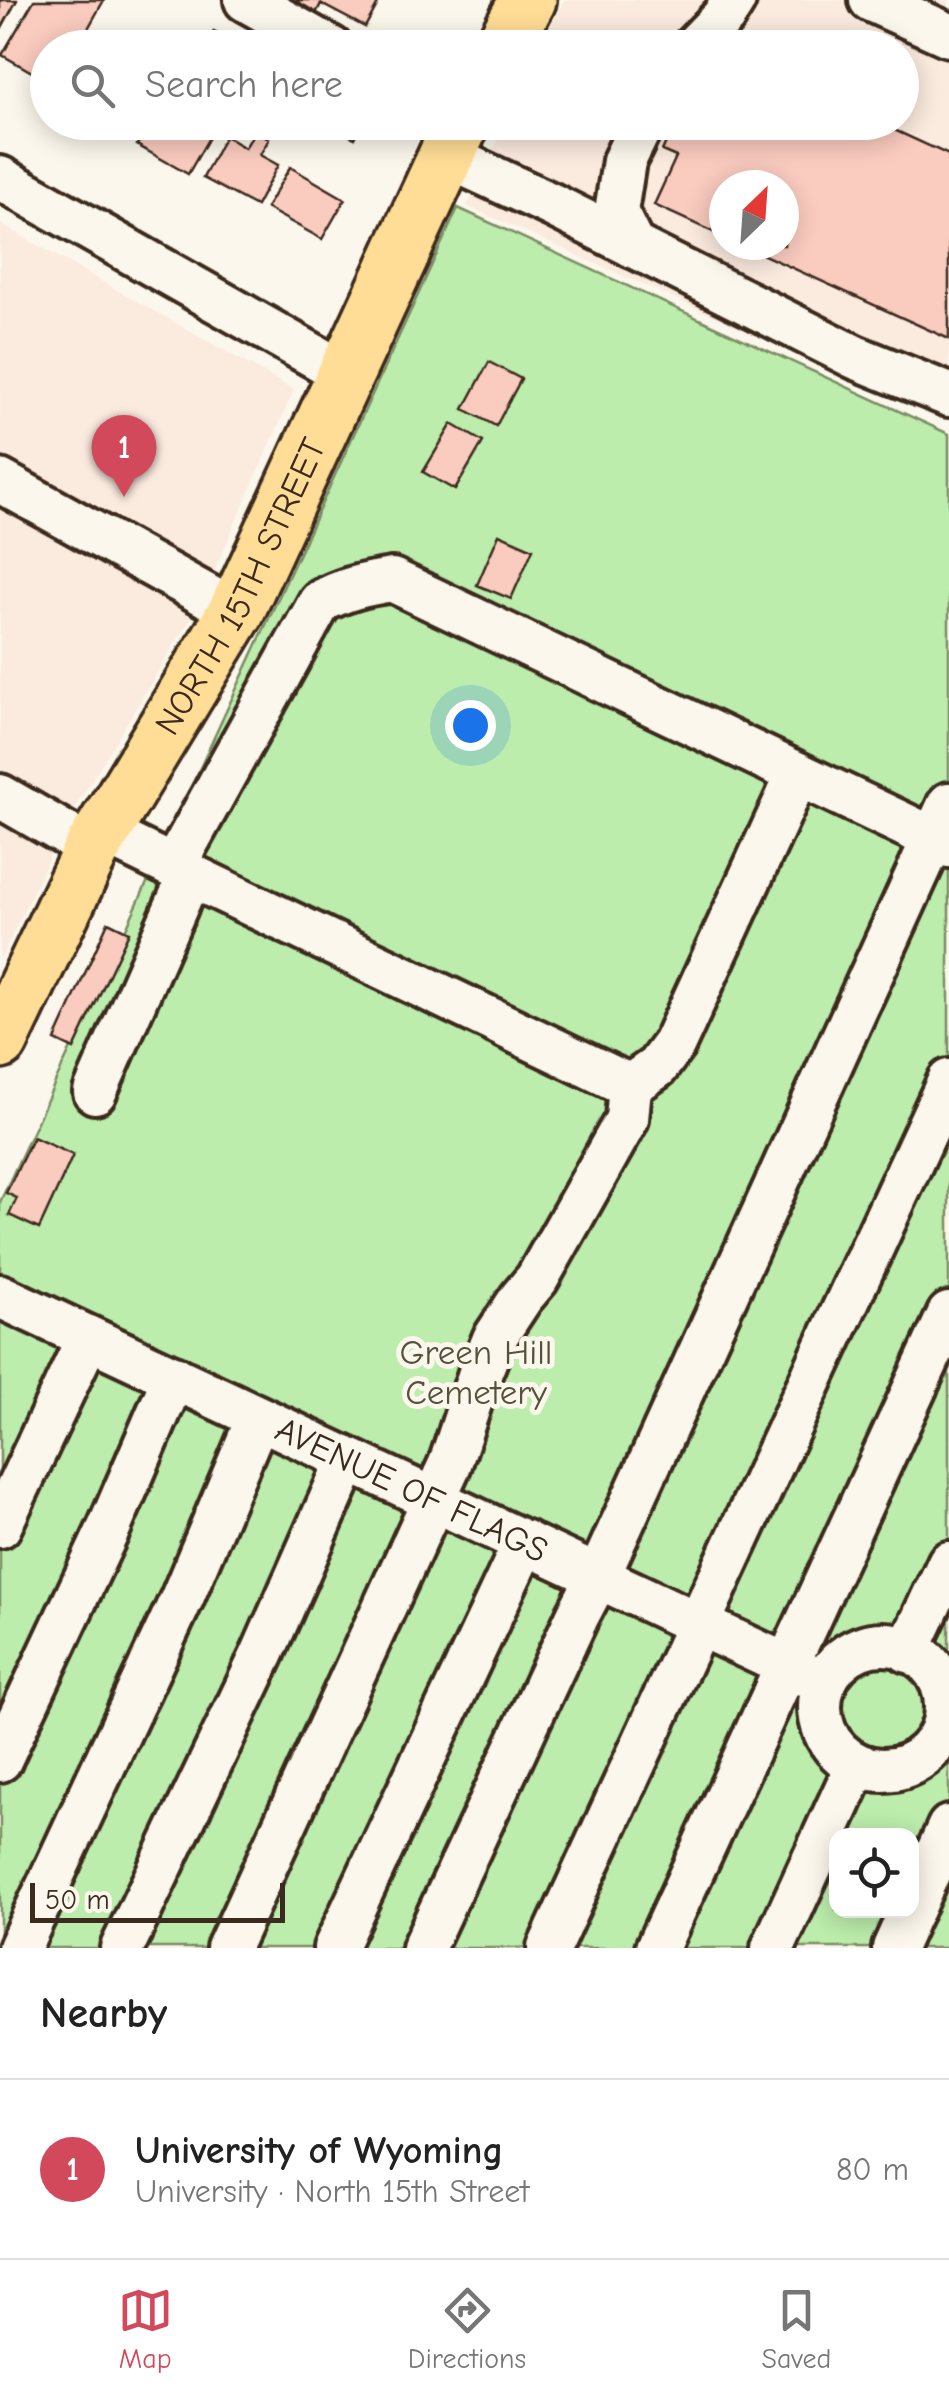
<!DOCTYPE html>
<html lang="en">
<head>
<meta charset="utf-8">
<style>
	:root { --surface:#fff; --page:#f2f2f2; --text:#222; --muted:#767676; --line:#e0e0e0; --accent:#d1495b }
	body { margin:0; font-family:"Comic Neue",sans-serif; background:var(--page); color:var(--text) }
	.controls { position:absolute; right:30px; bottom:30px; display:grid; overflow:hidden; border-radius:20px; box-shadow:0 5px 25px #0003 }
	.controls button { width:90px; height:90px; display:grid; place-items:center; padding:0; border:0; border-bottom:2px solid var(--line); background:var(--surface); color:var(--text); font:50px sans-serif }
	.compass { position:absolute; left:709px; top:170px; width:90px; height:90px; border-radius:50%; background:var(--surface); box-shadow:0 5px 25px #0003; rotate:25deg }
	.scale { position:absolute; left:30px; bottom:25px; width:255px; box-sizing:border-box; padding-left:10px; border:5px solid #3b2a1e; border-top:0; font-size:28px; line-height:35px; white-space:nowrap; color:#3b2a1e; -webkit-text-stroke:8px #fbf7ec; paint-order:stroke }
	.you { position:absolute; left:470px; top:725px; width:35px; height:35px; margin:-25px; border:8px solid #fff; border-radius:50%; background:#1a73e8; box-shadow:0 0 0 15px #1a73e833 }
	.badge { display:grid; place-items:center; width:65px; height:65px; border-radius:50%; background:var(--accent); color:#fff; font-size:32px; font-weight:700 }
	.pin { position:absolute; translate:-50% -82px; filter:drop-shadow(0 2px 5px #0008) }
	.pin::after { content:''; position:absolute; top:52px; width:35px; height:30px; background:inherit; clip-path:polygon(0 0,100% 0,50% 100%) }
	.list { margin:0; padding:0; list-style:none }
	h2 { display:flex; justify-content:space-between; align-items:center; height:130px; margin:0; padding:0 40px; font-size:42px }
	h2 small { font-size:32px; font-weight:400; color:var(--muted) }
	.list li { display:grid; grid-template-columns:65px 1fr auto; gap:30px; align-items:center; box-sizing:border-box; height:180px; padding:0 40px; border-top:2px solid var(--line) }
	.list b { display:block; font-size:38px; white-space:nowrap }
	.list p { margin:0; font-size:32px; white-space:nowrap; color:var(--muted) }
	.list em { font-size:32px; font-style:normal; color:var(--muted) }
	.icon { flex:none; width:55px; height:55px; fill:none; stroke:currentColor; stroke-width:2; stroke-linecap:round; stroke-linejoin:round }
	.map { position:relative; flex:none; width:949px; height:1948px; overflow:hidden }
	.search { position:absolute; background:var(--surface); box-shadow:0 5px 25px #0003; left:30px; right:30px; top:30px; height:110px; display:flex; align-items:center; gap:25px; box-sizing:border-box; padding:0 35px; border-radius:55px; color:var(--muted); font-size:38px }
	.sheet { height:310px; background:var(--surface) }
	nav { display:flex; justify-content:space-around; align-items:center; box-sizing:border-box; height:140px; border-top:2px solid var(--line); background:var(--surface); font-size:28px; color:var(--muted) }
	nav a { display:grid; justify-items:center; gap:5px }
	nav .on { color:var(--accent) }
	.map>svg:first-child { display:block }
	.built { fill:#fbeade; fill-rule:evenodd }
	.green { fill:#bcedac; stroke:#7c8c65; stroke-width:2.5; fill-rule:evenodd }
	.building { fill:#facbbf; stroke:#3b2a1e; stroke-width:2.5 }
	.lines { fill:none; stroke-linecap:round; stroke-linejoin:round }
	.minor-casing { stroke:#3b2a1e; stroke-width:50 }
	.major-casing { stroke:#3b2a1e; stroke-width:62 }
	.minor { stroke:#fbf7ec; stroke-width:42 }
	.major { stroke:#ffdd96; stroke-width:55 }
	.labels { text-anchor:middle; stroke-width:10; stroke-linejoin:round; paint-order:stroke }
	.street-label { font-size:35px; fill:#3b2a1e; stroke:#fbf7ec }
	.park-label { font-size:35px; fill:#55513a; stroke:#fbf7ec }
</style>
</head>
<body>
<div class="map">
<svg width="949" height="1948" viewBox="0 0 949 1948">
	<rect width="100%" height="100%" fill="#fbf7ec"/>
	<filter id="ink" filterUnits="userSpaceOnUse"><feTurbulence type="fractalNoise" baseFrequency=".01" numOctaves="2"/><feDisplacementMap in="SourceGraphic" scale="20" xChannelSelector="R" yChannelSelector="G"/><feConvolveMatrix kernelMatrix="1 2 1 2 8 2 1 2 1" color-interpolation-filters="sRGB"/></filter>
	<g filter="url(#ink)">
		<path class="built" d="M564,0H949V421L467,206L506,123L902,122V48L541,47ZM724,185H784V245H724Z
			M0,224L294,390L200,603L66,822L0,960Z"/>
		<path class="green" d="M458,208L949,434V1948H0V1202ZM836,1836H912V1910H836Z"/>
		<path class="building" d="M0,0H17L0,31Z
			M34,0H104L77,48H48V81L2,55Z
			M260,0H380L365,27L321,4L309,26Z
			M214,31L249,48H207Z
			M150,122H192L211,134L188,174L137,145Z
			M320,122H362L355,138Z
			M675,122H877L949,155V339L742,245H784V185H724V237L654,205L676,157L662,151Z
			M255,131L269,139L260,155L278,165L256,206L203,178L225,136L245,148Z
			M290,167L345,199L322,239L266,208Z
			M489,362L521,379L496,426L464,409Z
			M452,424L483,442L455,490L423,472Z
			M499,534L533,549L511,599L477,585Z
			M108,922L129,932L74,1049L55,1040Z
			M33,1137L73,1155L39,1229L9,1215L17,1198L6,1193Z"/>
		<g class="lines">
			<defs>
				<g id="minor">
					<path d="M246,0L331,48"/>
					<path d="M871,0L949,35"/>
					<path d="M693,48L724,16L734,0"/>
					<path d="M446,156L552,205L855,357L949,395"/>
					<path d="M0,178L346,374"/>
					<path d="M633,246L616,212L624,161L643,122"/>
					<path d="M0,481L236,612"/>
					<path d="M0,796L92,849"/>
					<path d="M174,866L320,602C343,589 366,584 392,580L949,846"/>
					<path d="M190,875L630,1086"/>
					<path d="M95,1092L190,875L102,832"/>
					<path id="s1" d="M0,1296L824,1683"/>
					<path d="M0,1526L88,1338"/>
					<circle cx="883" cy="1707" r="63"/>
					<path d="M908,1651L949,1563"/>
					<path d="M0,1760L109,1528L174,1377"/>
					<path d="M912,1909L949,1827"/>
					<path d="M19,1948L182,1598L258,1418"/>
					<path d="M122,1948L262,1655L348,1460"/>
					<path d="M228,1948L450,1464L479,1376L494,1339L521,1298L537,1279L627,1119L630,1086L657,1067L674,1044L798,774"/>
					<path d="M335,1948L525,1542"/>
					<path d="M423,1948L578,1615L598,1577L949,804"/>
					<path d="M549,1948L949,1081"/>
					<path d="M657,1948L949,1314"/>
					<path d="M773,1948L857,1765"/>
					<path d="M894,1948L911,1910"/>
				</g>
				<g id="major">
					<path d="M502,48L528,0"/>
					<path id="s2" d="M0,1041L92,849L236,612L462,122"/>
				</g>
			</defs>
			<use href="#minor" class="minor-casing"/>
			<use href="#major" class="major-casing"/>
			<use href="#minor" class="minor"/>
			<use href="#major" class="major"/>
		</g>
	</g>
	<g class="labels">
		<g class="street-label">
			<text dy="12" stroke="none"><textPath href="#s2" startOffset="515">NORTH 15TH STREET</textPath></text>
			<text dy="12" stroke="none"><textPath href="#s1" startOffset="455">AVENUE OF FLAGS</textPath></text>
		</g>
		<g class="park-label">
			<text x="476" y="1364">Green Hill<tspan x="476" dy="40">Cemetery</tspan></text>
		</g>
	</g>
</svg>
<div class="controls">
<button><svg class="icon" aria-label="locate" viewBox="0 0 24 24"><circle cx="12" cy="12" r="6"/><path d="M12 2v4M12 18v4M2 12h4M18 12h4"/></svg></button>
</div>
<svg class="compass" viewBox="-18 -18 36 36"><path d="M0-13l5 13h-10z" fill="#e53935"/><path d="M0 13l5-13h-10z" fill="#767676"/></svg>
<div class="scale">50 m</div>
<div class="you"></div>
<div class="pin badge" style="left:124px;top:497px">1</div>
<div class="search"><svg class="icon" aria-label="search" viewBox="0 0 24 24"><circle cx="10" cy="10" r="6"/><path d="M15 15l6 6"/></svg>Search here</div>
</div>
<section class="sheet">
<h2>Nearby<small></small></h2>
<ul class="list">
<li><span class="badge">1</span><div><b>University of Wyoming</b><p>University · North 15th Street</p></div><em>80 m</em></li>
</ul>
</section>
<nav>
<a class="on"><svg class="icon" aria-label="map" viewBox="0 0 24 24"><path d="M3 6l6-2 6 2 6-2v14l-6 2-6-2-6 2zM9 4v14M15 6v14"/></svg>Map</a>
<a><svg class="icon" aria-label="directions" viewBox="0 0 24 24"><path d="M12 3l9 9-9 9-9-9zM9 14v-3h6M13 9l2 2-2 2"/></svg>Directions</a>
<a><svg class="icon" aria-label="saved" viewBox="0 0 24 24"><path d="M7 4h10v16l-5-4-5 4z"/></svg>Saved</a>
</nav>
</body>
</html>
